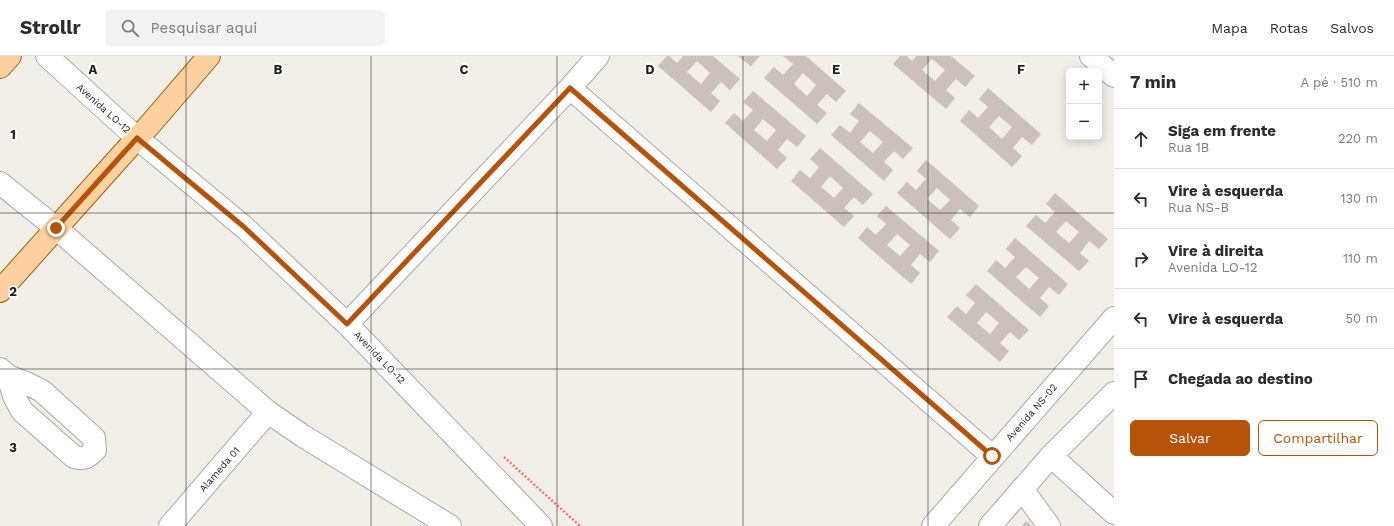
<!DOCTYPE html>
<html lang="pt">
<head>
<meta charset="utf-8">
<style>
	:root { --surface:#fff; --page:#f2f2f3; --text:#2b2b33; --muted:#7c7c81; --line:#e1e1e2; --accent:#b45309 }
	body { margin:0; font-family:"Work Sans",sans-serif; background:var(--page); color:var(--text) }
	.controls { position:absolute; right:12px; top:12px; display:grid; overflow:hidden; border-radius:6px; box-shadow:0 2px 10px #0003 }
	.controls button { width:36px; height:36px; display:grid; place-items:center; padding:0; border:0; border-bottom:1px solid var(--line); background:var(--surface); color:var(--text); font:20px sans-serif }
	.stop { position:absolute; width:12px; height:12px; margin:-9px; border:3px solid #b45309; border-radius:50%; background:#fff }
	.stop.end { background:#b45309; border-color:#fff; box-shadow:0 1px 4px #0008 }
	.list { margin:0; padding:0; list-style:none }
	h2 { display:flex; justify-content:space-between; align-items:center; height:52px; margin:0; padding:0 16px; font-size:17px }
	h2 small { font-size:13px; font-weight:400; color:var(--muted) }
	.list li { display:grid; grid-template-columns:26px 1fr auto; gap:12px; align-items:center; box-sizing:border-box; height:60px; padding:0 16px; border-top:1px solid var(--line) }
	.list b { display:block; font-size:15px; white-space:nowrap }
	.list p { margin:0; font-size:13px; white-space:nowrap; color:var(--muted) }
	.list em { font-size:13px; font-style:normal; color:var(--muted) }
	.actions { display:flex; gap:8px; padding:12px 16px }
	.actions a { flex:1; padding:9px 0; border:1px solid var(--accent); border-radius:6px; text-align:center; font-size:14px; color:var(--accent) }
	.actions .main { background:var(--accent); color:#fff }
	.icon { flex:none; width:22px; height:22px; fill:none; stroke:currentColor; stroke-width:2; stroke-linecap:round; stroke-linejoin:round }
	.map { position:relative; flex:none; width:1114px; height:470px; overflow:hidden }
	header { display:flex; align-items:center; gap:24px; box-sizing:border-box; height:56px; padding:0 20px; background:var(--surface); border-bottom:1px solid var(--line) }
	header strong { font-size:19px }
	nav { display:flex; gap:22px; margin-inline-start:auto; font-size:14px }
	.search { width:280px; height:36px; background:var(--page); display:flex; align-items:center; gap:10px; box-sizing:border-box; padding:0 14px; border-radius:6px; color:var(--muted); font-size:15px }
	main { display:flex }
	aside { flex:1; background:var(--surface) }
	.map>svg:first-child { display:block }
	.building { fill:#cbc0bb; fill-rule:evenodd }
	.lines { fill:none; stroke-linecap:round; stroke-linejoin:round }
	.minor-casing { stroke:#a9a9a9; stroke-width:24 }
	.major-casing { stroke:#9f6000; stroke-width:24 }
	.path { stroke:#ff726c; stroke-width:2.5; stroke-dasharray:2 2; stroke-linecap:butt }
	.minor { stroke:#fff; stroke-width:22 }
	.major { stroke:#ffd0a0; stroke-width:22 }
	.route { stroke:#b45309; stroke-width:5 }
	.grid { fill:none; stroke:#222; stroke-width:1; stroke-opacity:0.55 }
	.labels { text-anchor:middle; stroke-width:3.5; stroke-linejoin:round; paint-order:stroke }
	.street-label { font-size:10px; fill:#222; stroke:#fff }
	.grid-label { font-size:13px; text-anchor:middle; font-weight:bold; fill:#222; stroke:#fff; stroke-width:3.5; stroke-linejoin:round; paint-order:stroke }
</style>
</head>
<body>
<header>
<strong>Strollr</strong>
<div class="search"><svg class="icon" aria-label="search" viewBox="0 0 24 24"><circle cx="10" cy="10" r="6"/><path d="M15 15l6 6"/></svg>Pesquisar aqui</div>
<nav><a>Mapa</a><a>Rotas</a><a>Salvos</a></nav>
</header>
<main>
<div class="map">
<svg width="1114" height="470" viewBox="0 0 1114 470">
	<rect width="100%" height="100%" fill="#f2eee8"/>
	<path class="building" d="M667,0H669L677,7L683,0H713L740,23L730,34L721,26L711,37L720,45L711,56L658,10ZM697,5L710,17L701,28L687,16Z
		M738,0H760L751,10Z
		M783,0H806L846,35L836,46L827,38L817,49L827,57L817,68L764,22L774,11L783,19L793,8ZM803,17L816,29L807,40L794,28Z
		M900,0H907L912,5L916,0H951L975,20L965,31L956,23L946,34L955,42L946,53L893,8ZM932,3L945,14L935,25L922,14Z
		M988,32L1041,78L1032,89L1022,81L1013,92L1022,100L1012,111L960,65L969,54L978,62L988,51L979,43ZM999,60L1012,71L1002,83L989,71Z
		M753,35L806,80L797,91L787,83L778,94L787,102L777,113L725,67L734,57L743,65L753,54L743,46ZM763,63L776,74L767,85L754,74Z
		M859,47L913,92L903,103L894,95L884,106L893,114L884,125L831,79L840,69L850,77L859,65L850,58ZM870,75L883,86L873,97L860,86Z
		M820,92L873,138L863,149L854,141L844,152L854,160L844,171L791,125L800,114L810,122L819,111L810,103ZM830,120L843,132L834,142L821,131Z
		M926,104L979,150L970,161L960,153L951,164L960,172L950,183L897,137L907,126L916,134L926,123L917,115ZM937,132L950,144L940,154L927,143Z
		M1055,137L1108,183L1099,193L1089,185L1080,197L1089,205L1079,215L1026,170L1036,159L1045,167L1055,156L1046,148ZM1066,165L1079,176L1069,187L1056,176Z
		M886,150L939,195L930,206L920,198L911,209L920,217L911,228L858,182L867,171L876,179L886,168L877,160ZM897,178L910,189L900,200L887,189Z
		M1015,182L1068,228L1059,239L1049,231L1040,242L1049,250L1040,261L987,215L996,204L1005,212L1015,201L1006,193ZM1026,211L1039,222L1029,233L1016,221Z
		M976,228L1029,274L1019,284L1010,276L1000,287L1009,295L1000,306L947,261L957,250L966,258L975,247L966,239ZM986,256L999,267L990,278L977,267Z
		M1026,465L1032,470H1022Z"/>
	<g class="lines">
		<defs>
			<path id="minor" d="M47,0L137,82L244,171L347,268L541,470
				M1091,0L1114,20
				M570,32L992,400
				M0,127L56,172L268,356L303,380L450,470
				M347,268L570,32L598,0
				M0,313L8,320L28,328L42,335L94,382L95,394C88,401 84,404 74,401L22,355L14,340L8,320
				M1051,400L1114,457
				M1022,433L1049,470
				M170,470L268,356
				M933,470L1114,262
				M990,470L1051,400L1114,337"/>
			<path id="major" d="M0,11L10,0
				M0,235L137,82L147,72L209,0"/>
		</defs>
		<use href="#minor" class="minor-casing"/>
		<use href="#major" class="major-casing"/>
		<path class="path" d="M504,401L580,470"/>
		<use href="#minor" class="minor"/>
		<use href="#major" class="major"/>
	</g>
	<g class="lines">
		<path class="route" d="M56,172L137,82L244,171L347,268L570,32L992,400"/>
	</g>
	<path class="grid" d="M186,0V470M371,0V470M557,0V470M743,0V470M928,0V470M0,157H1114M0,313H1114"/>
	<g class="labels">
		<g class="street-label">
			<text transform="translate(104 52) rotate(42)" y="4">Avenida LO-12</text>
			<text transform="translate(380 301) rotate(46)" y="4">Avenida LO-12</text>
			<text transform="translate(1031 356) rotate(-49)" y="4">Avenida NS-02</text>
			<text transform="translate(219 413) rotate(-49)" y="4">Alameda 01</text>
		</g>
	</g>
	<g class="grid-label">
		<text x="93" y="18">A</text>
		<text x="278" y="18">B</text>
		<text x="464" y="18">C</text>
		<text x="650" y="18">D</text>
		<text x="836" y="18">E</text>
		<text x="1021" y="18">F</text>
		<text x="13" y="83">1</text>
		<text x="13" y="240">2</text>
		<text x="13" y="396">3</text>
	</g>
</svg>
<div class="controls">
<button>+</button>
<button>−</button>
</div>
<div class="stop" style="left:992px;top:400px"></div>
<div class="stop end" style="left:56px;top:172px"></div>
</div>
<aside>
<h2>7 min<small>A pé · 510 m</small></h2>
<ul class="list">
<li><svg class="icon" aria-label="ahead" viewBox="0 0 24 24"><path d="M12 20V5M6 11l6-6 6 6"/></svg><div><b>Siga em frente</b><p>Rua 1B</p></div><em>220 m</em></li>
<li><svg class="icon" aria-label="left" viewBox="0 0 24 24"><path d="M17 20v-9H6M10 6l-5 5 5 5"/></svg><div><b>Vire à esquerda</b><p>Rua NS-B</p></div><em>130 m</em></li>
<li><svg class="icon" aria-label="right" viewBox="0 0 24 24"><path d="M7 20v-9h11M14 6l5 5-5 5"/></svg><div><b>Vire à direita</b><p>Avenida LO-12</p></div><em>110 m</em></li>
<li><svg class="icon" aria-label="left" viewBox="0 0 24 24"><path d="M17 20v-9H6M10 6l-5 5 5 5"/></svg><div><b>Vire à esquerda</b></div><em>50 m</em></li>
<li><svg class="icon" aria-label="arrive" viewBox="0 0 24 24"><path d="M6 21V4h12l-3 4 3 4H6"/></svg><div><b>Chegada ao destino</b></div></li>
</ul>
<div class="actions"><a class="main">Salvar</a><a>Compartilhar</a></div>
</aside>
</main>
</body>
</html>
